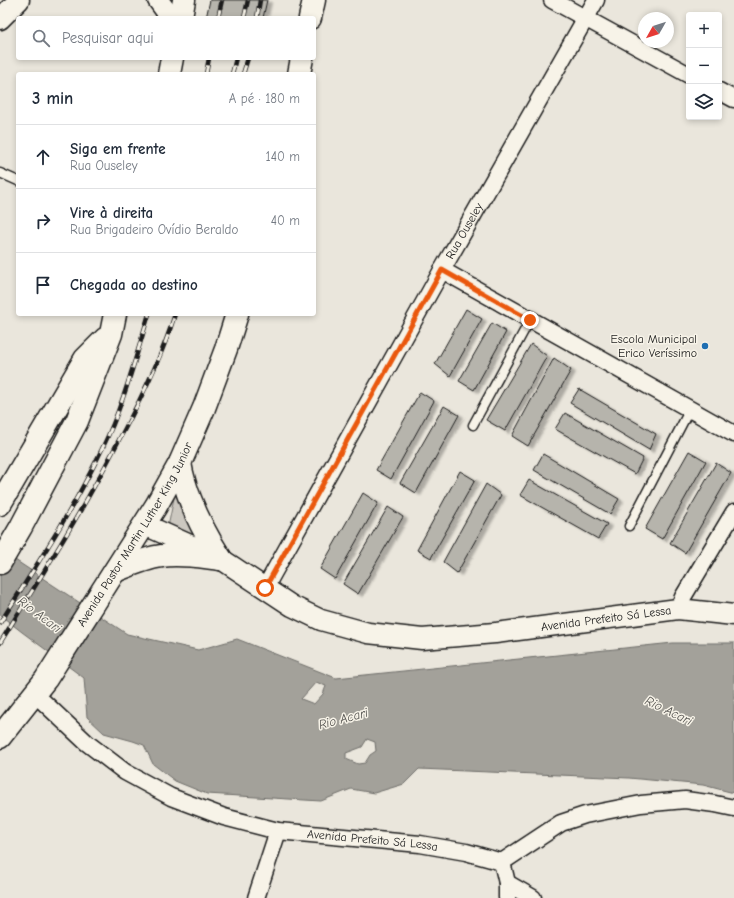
<!DOCTYPE html>
<html lang="pt">
<head>
<meta charset="utf-8">
<style>
	:root { --surface:#fff; --page:#f6f6f7; --text:#1f2937; --muted:#747a83; --line:#e0e1e3 }
	body { margin:0; font-family:"Comic Neue",sans-serif; background:var(--page); color:var(--text) }
	.controls { position:absolute; right:12px; top:12px; display:grid; overflow:hidden; border-radius:4px; box-shadow:0 2px 6px #0003 }
	.controls button { width:36px; height:36px; display:grid; place-items:center; padding:0; border:0; border-bottom:1px solid var(--line); background:var(--surface); color:var(--text); font:20px sans-serif }
	.compass { position:absolute; left:638px; top:12px; width:36px; height:36px; border-radius:50%; background:var(--surface); box-shadow:0 2px 6px #0003; rotate:231deg }
	.stop { position:absolute; width:12px; height:12px; margin:-9px; border:3px solid #ea580c; border-radius:50%; background:#fff }
	.stop.end { background:#ea580c; border-color:#fff; box-shadow:0 1px 4px #0008 }
	.list { margin:0; padding:0; list-style:none }
	h2 { display:flex; justify-content:space-between; align-items:center; height:52px; margin:0; padding:0 16px; font-size:17px }
	h2 small { font-size:13px; font-weight:400; color:var(--muted) }
	.list li { display:grid; grid-template-columns:26px 1fr auto; gap:12px; align-items:center; box-sizing:border-box; height:64px; padding:0 16px; border-top:1px solid var(--line) }
	.list b { display:block; font-size:15px; white-space:nowrap }
	.list p { margin:0; font-size:13px; white-space:nowrap; color:var(--muted) }
	.list em { font-size:13px; font-style:normal; color:var(--muted) }
	.icon { flex:none; width:22px; height:22px; fill:none; stroke:currentColor; stroke-width:2; stroke-linecap:round; stroke-linejoin:round }
	.map { position:relative; flex:none; width:734px; height:898px; overflow:hidden }
	.search { position:absolute; background:var(--surface); box-shadow:0 2px 6px #0003; left:16px; top:16px; width:300px; height:44px; display:flex; align-items:center; gap:10px; box-sizing:border-box; padding:0 14px; border-radius:4px; color:var(--muted); font-size:15px }
	.panel { position:absolute; background:var(--surface); box-shadow:0 2px 6px #0003; left:16px; top:72px; width:300px; height:244px; border-radius:4px }
	.map>svg:first-child { display:block }
	.green { fill:#ccc8c0; stroke:#74726e }
	.water { fill:#a3a19a; stroke:#6d6c68; fill-rule:evenodd }
	.building { fill:#b6b4ac; stroke:#1c1c1c; filter:url(#shadow) }
	.lines { fill:none; stroke-linecap:round; stroke-linejoin:round }
	.service-casing { stroke:#1c1c1c; stroke-width:11 }
	.minor-casing { stroke:#1c1c1c; stroke-width:19 }
	.tertiary-casing { stroke:#1c1c1c; stroke-width:23 }
	.primary-casing { stroke:#1c1c1c; stroke-width:25 }
	.service { stroke:#f7f3e8; stroke-width:8 }
	.minor { stroke:#f7f3e8; stroke-width:16 }
	.tertiary { stroke:#f7f3e8; stroke-width:20 }
	.primary { stroke:#f7f3e8; stroke-width:22 }
	.rail-casing { stroke:#1c1c1c; stroke-width:4.5 }
	.rail { stroke:#f7f3e8; stroke-width:3; stroke-dasharray:9; stroke-linecap:butt }
	.route { stroke:#ea580c; stroke-width:5 }
	.poi-dot { fill:#1f6fb2; stroke:#f7f3e8; stroke-width:1.5 }
	.labels { text-anchor:middle; stroke-width:3; stroke-linejoin:round; paint-order:stroke }
	.street-label { font-size:12px; fill:#1c1c1c; stroke:#f7f3e8 }
	.poi-label { font-size:12px; fill:#1c1c1c; stroke:#f7f3e8; text-anchor:end }
	.water-label { font-size:13px; font-style:italic; fill:#52514e; stroke:#f7f3e8 }
</style>
</head>
<body>
<div class="map">
<svg width="734" height="898" viewBox="0 0 734 898">
	<defs>
		<filter id="shadow"><feDropShadow dx="4.5" dy="2.5" stdDeviation="1" flood-color="#0004"/></filter>
	</defs>
	<rect width="100%" height="100%" fill="#eae6dc"/>
	<filter id="ink" filterUnits="userSpaceOnUse"><feTurbulence type="fractalNoise" baseFrequency=".025" numOctaves="2"/><feDisplacementMap in="SourceGraphic" scale="8" xChannelSelector="R" yChannelSelector="G"/><feConvolveMatrix kernelMatrix="1 2 1 2 8 2 1 2 1" color-interpolation-filters="sRGB"/></filter>
	<g filter="url(#ink)">
		<path class="green" d="M175,493L203,543L168,527Z"/>
		<path class="water" d="M0,550L127,634L198,650L237,639L336,678L673,643H734V793L703,785L629,778L419,769L404,784L374,793L351,789L321,801L207,794L175,781L153,764L144,745L133,741L104,733L87,717L84,678L22,632L0,615ZM316,682L326,686L323,694L314,704L301,699ZM367,739L375,742L376,751L370,755L365,763L358,764L346,759V753L362,747Z"/>
		<path class="building" d="M210,0H267L263,18H206Z
			M466,309L482,319L450,376L435,364Z
			M492,323L506,332L474,390L459,381Z
			M531,344L547,356L505,431L486,420Z
			M554,358L571,370L528,446L512,436Z
			M579,389L656,434L649,450L570,403Z
			M420,392L434,401L391,479L376,470Z
			M444,406L459,415L416,493L400,483Z
			M565,413L643,458L635,474L555,429Z
			M689,451L706,461L662,539L645,529Z
			M543,454L619,499L610,514L534,470Z
			M716,463L731,473L685,553L670,543Z
			M460,471L475,480L431,558L417,550Z
			M529,480L607,524L598,539L520,495Z
			M486,484L501,495L457,573L443,562Z
			M363,493L378,503L335,579L320,569Z
			M388,507L403,517L358,594L343,584Z"/>
		<g class="lines">
			<defs>
				<path id="service" d="M0,173L18,181
					M473,425L530,320
					M629,526L690,409"/>
				<g id="minor">
					<path d="M552,0L689,75"/>
					<path d="M719,91L734,99"/>
					<path d="M442,270L734,434"/>
					<path id="s1" d="M265,588L442,270L596,0"/>
					<path d="M678,609L683,597L734,512"/>
					<path id="s2" d="M35,694L87,743L125,772L171,797L224,817L278,831L420,844L466,852L502,862L561,823L585,815L641,804L685,800L715,804L734,808"/>
					<path d="M502,862L507,883V898"/>
					<path d="M507,883L533,898"/>
					<path d="M256,898L278,831"/>
				</g>
				<g id="tertiary">
					<path d="M158,0L171,18"/>
					<path d="M0,19L19,0"/>
					<path id="s3" d="M145,525L221,559L292,606L321,620L368,633L422,639L495,633L678,609L734,615"/>
				</g>
				<g id="primary">
					<path d="M181,18L184,0"/>
					<path d="M310,18L314,0"/>
					<path d="M169,74L172,58"/>
					<path d="M299,74L302,58"/>
					<path d="M180,463C186,498 202,529 221,559"/>
					<path d="M0,504L85,359L105,339"/>
					<path d="M0,563L21,527L77,421L111,334L115,314"/>
					<path d="M115,571C130,565 146,558 162,556C181,553 202,557 221,559"/>
					<path id="s4" d="M0,737L46,679L156,506L180,463L204,408L226,349L237,314"/>
				</g>
			</defs>
			<use href="#service" class="service-casing"/>
			<use href="#minor" class="minor-casing"/>
			<use href="#tertiary" class="tertiary-casing"/>
			<use href="#primary" class="primary-casing"/>
			<use href="#service" class="service"/>
			<use href="#minor" class="minor"/>
			<use href="#tertiary" class="tertiary"/>
			<use href="#primary" class="primary"/>
			<defs>
				<path id="rail" d="M218,18L222,0
					M244,18L248,0
					M257,18L260,0
					M206,74L209,58
					M232,74L236,58
					M243,74L248,58
					M0,623C36,566 73,510 102,449C123,406 135,359 149,314
					M0,643C42,575 85,507 121,436C142,397 162,357 175,314"/>
			</defs>
			<use href="#rail" class="rail-casing"/>
			<use href="#rail" class="rail"/>
		</g>
	</g>
	<g class="lines" filter="url(#ink)">
		<path class="route" d="M265,588L442,270L530,320"/>
	</g>
	<circle class="poi-dot" cx="705" cy="346" r="4"/>
	<g class="labels">
		<g class="street-label">
			<text dy="4" stroke="none"><textPath href="#s1" startOffset="409">Rua Ouseley</textPath></text>
			<text dy="4" stroke="none"><textPath href="#s4" startOffset="244">Avenida Pastor Martin Luther King Junior</textPath></text>
			<text dy="4" stroke="none"><textPath href="#s3" startOffset="489">Avenida Prefeito Sá Lessa</textPath></text>
			<text dy="4" stroke="none"><textPath href="#s2" startOffset="379">Avenida Prefeito Sá Lessa</textPath></text>
		</g>
		<g class="poi-label">
			<text x="697" y="343">Escola Municipal<tspan x="697" dy="14">Erico Veríssimo</tspan></text>
		</g>
		<g class="water-label">
			<text transform="translate(40 614) rotate(37)" y="5">Rio Acari</text>
			<text transform="translate(669 710) rotate(26)" y="5">Rio Acari</text>
			<text transform="translate(343 718) rotate(-15)" y="5">Rio Acari</text>
		</g>
	</g>
</svg>
<div class="controls">
<button>+</button>
<button>−</button>
<button><svg class="icon" aria-label="layers" viewBox="0 0 24 24"><path d="M12 4l9 5-9 5-9-5zM3 14l9 5 9-5"/></svg></button>
</div>
<svg class="compass" viewBox="-18 -18 36 36"><path d="M0-13l5 13h-10z" fill="#e53935"/><path d="M0 13l5-13h-10z" fill="#747a83"/></svg>
<div class="stop" style="left:265px;top:588px"></div>
<div class="stop end" style="left:530px;top:320px"></div>
<div class="search"><svg class="icon" aria-label="search" viewBox="0 0 24 24"><circle cx="10" cy="10" r="6"/><path d="M15 15l6 6"/></svg>Pesquisar aqui</div>
<section class="panel">
<h2>3 min<small>A pé · 180 m</small></h2>
<ul class="list">
<li><svg class="icon" aria-label="ahead" viewBox="0 0 24 24"><path d="M12 20V5M6 11l6-6 6 6"/></svg><div><b>Siga em frente</b><p>Rua Ouseley</p></div><em>140 m</em></li>
<li><svg class="icon" aria-label="right" viewBox="0 0 24 24"><path d="M7 20v-9h11M14 6l5 5-5 5"/></svg><div><b>Vire à direita</b><p>Rua Brigadeiro Ovídio Beraldo</p></div><em>40 m</em></li>
<li><svg class="icon" aria-label="arrive" viewBox="0 0 24 24"><path d="M6 21V4h12l-3 4 3 4H6"/></svg><div><b>Chegada ao destino</b></div></li>
</ul>
</section>
</div>
</body>
</html>
